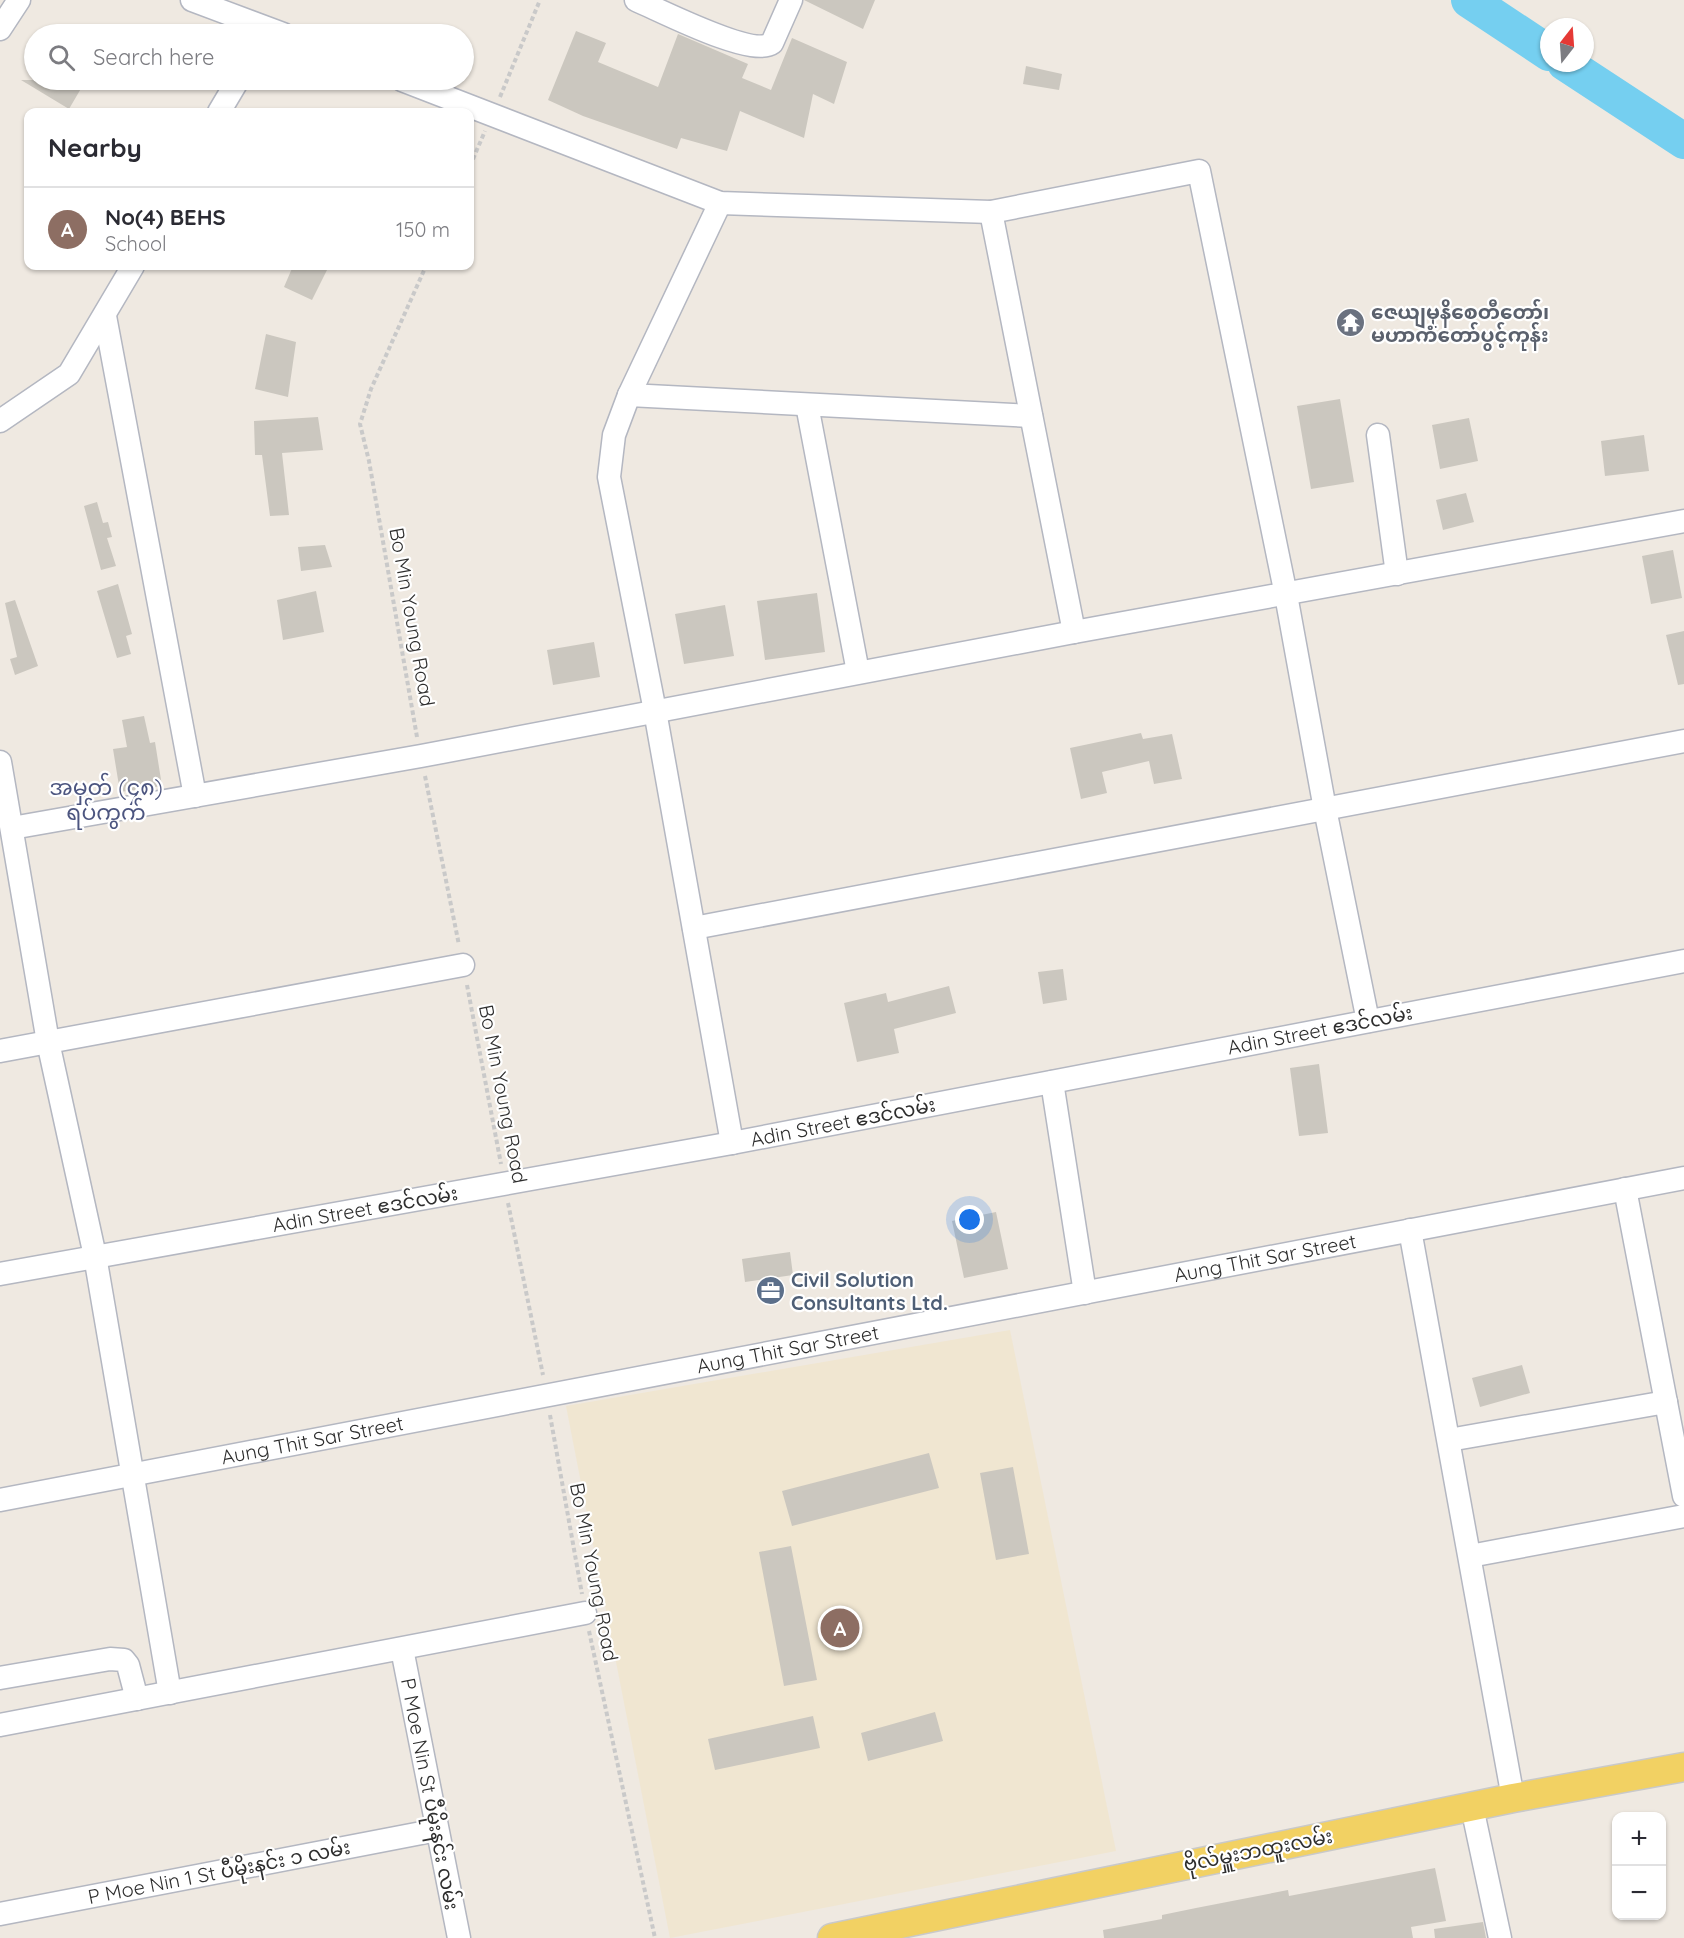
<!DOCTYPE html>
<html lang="en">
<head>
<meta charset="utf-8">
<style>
	:root { --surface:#fff; --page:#f2f2f3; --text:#2b2b33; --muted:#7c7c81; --line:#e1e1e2; --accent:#7c3aed }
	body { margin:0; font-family:Quicksand,"Noto Sans Myanmar",sans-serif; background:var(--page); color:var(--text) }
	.controls { position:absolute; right:18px; bottom:18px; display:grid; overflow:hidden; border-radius:12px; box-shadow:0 2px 4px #0004 }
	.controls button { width:54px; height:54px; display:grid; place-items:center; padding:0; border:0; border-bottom:2px solid var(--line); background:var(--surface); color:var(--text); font:30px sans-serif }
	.compass { position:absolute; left:1540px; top:18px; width:54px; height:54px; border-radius:50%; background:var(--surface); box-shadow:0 2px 4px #0004; rotate:17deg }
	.you { position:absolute; left:970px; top:1220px; width:21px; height:21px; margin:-15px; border:4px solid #fff; border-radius:50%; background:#1a73e8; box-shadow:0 0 0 9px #1a73e833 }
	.badge { display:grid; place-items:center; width:39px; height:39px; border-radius:50%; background:var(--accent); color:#fff; font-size:20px; font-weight:700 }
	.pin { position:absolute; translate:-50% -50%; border:3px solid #fff; box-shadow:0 2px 6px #0006 }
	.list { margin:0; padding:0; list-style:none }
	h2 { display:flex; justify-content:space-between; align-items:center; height:78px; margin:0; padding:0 24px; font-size:26px }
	h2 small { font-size:20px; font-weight:400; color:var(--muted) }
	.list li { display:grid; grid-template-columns:39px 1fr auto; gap:18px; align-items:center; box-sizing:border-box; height:84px; padding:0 24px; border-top:2px solid var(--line) }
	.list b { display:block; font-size:22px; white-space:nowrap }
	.list p { margin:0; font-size:20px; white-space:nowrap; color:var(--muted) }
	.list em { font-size:20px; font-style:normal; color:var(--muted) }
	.icon { flex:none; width:33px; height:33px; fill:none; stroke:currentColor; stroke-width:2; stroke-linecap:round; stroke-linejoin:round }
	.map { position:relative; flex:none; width:1684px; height:1938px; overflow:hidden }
	.search { position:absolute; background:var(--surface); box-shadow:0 2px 4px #0004; left:24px; top:24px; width:450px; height:66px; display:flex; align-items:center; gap:15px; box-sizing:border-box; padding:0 21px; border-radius:33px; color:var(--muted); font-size:22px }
	.panel { position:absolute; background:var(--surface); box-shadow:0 2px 4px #0004; left:24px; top:108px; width:450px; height:162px; border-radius:12px }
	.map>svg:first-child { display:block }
	.education { fill:#f0e6d1 }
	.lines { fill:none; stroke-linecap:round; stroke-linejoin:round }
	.river { stroke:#75cff0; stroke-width:36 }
	.building { fill:#cbc7bf }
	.minor-casing { stroke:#b4b7c1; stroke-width:25 }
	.major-casing { stroke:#c9c9c9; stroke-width:31 }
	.path { stroke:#c9c9c9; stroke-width:4; stroke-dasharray:4.5 3; stroke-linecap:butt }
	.minor { stroke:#fff; stroke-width:22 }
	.major { stroke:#f2d163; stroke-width:28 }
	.labels { text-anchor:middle; stroke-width:4.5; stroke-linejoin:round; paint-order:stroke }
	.worship-label { font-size:20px; font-weight:bold; fill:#5b616d; stroke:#fff; text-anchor:start }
	.street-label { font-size:20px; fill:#2e2e2e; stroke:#fff }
	.service-label { font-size:20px; font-weight:bold; fill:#4e5e75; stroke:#fff; text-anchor:start }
	.quarter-label { font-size:22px; fill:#4d5680; stroke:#fff }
</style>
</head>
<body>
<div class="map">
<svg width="1684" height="1938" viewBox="0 0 1684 1938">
	<rect width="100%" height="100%" fill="#efe9e1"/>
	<path class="education" d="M1010,1330L1116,1851L670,1938L566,1406Z"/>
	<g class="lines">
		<path class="river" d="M1469,0L1549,53
			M1565,63L1684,141"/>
	</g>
	<path class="building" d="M804,0H875L863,29Z
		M576,31L606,43L598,62L658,87L678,34L748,64L742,78L771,90L792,38L847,62L834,104L813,94L804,138L740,111L727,151L681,138L677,149L583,116L548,100Z
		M1026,66L1062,74L1059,90L1023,84Z
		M21,80H86L69,109Z
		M293,266H329L312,300L284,287Z
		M266,334L296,342L288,397L255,389Z
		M1340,399L1354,482L1311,489L1297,406Z
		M318,417L323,450L282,453L289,515L270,516L262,455H255L254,421Z
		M1469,418L1478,461L1440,469L1432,425Z
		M1644,435L1649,471L1605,476L1601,441Z
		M1466,493L1474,522L1443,530L1436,500Z
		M97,502L103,523L108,522L112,537L107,538L116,566L101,570L84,506Z
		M325,545L332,567L301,571L298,547Z
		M1673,550L1682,598L1651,604L1642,556Z
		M118,584L132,634L126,636L131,654L117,658L97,591Z
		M316,591L324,632L283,640L277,600Z
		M817,593L825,652L765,660L757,601Z
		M15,600L38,666L15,675L10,659L17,657L5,603Z
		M725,605L734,656L684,664L675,614Z
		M1684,631V684L1678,685L1666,635Z
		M594,642L600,677L553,685L547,650Z
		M144,716L150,743L155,742L162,786L120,792L113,749L127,747L122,720Z
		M1141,733L1143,739L1172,734L1182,779L1154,784L1149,761L1102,772L1107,793L1081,799L1070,748Z
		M1063,969L1067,1000L1043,1004L1038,972Z
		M949,986L956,1013L894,1029L899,1053L857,1062L844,1003L886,993L888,1002Z
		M1319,1064L1328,1133L1299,1136L1290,1068Z
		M996,1212L1008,1269L964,1278L952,1221Z
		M790,1252L793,1275L745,1282L742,1259Z
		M1522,1365L1530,1393L1480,1407L1472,1378Z
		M929,1453L939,1488L792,1526L782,1491Z
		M1013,1467L1029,1554L996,1560L980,1473Z
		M791,1546L817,1680L784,1686L759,1552Z
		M935,1712L943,1741L868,1761L861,1733Z
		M813,1716L820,1748L715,1770L708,1739Z
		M1435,1868L1446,1921L1411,1927L1413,1938H1104L1103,1930L1162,1919V1915L1196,1908L1288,1890L1289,1896Z
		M1483,1922L1486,1938H1435L1434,1929Z"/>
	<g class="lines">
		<defs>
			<g id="minor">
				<path d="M192,0L283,34"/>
				<path d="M636,0C660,10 752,58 772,43L791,0"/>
				<path d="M0,29L19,0"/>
				<path d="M402,80L720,203L991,212L1199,171L1286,595L1325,809L1368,1021"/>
				<path d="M219,112L238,80"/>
				<path d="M720,203L629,395L614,435L609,477L655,711L732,1143"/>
				<path d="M991,212L1074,632"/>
				<path d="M105,316L195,796"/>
				<path d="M629,395L1031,416"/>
				<path d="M807,405L858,672"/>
				<path d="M0,421L69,374L133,266"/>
				<path d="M1378,435L1397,574"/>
				<path d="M0,762L48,1042L95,1256L170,1693"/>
				<path d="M12,828L421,756L1074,632L1684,521"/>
				<path d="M694,928L1684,741"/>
				<path d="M0,1051L463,965"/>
				<path d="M1052,1082L1085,1293"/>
				<path d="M1625,1189L1684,1496"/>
				<path d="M1410,1230L1513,1798"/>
				<path d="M0,1274L732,1143L1684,961"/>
				<path d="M1449,1440L1666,1402"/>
				<path id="s1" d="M0,1500L1684,1178"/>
				<path d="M1470,1556L1684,1516"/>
				<path d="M402,1649L459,1938"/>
				<path d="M0,1678L110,1659L124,1660L128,1665L137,1699"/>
				<path d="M0,1725L585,1613"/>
				<path d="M1472,1807L1500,1938"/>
				<path d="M0,1914L437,1830"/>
			</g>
			<path id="major" d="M832,1938L1513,1798L1684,1767"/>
		</defs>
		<use href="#minor" class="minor-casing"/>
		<use href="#major" class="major-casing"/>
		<path class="path" d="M500,97L540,0
			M470,166L485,131
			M417,737L369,461L360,424L371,389L426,266
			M425,776L459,945
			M467,985L501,1164
			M508,1203L543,1375
			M550,1415L582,1594
			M589,1631L655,1938"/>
		<use href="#minor" class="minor"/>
		<use href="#major" class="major"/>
	</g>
	<defs>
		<symbol id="temple-disc" viewBox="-11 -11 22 22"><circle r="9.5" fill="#6b7280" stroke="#fff"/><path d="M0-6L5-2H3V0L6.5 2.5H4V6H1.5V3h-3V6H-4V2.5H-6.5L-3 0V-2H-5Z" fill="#fff"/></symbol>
		<symbol id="office-disc" viewBox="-11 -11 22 22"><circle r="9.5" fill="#5c6f8a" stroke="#fff"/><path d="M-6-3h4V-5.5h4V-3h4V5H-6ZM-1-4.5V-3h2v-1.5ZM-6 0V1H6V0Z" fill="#fff"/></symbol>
	</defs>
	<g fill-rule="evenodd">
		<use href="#temple-disc" x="1334" y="306" width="33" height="33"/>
		<use href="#office-disc" x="754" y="1274" width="33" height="33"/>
	</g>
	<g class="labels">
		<g class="worship-label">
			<text x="1371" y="319">ဇေယျမုနိစေတီတော်၊<tspan x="1371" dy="23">မဟာကံတော်ပွင့်ကုန်း</tspan></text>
		</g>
		<g class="street-label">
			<text transform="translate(412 617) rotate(80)" y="7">Bo Min Young Road</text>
			<text transform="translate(1320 1030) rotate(-11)" y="7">Adin Street ဧဒင်လမ်း</text>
			<text transform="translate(503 1094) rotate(79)" y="7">Bo Min Young Road</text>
			<text transform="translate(843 1122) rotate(-11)" y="7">Adin Street ဧဒင်လမ်း</text>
			<text transform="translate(365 1209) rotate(-10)" y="7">Adin Street ဧဒင်လမ်း</text>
			<text dy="7" stroke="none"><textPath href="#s1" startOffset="1288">Aung Thit Sar Street</textPath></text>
			<text dy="7" stroke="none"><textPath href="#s1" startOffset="802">Aung Thit Sar Street</textPath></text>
			<text dy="7" stroke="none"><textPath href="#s1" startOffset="318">Aung Thit Sar Street</textPath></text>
			<text transform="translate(594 1572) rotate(79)" y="7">Bo Min Young Road</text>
			<text transform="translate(430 1794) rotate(79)" y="7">P Moe Nin St ပီမိုးနင်း လမ်း</text>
			<text transform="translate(1258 1850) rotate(-11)" y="7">ဗိုလ်မှူးဘထူးလမ်း</text>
			<text transform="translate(219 1872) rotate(-11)" y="7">P Moe Nin 1 St ပီမိုးနင်း ၁ လမ်း</text>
		</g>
		<g class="service-label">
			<text x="791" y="1287">Civil Solution<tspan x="791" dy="23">Consultants Ltd.</tspan></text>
		</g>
		<g class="quarter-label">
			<text x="106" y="795">အမှတ် (၄၈)<tspan x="106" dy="25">ရပ်ကွက်</tspan></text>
		</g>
	</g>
</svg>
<div class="controls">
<button>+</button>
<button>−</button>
</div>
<svg class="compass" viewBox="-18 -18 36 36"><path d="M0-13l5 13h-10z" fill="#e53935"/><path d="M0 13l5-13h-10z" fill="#7c7c81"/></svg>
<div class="you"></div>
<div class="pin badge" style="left:840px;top:1628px;background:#8d6e63">A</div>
<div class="search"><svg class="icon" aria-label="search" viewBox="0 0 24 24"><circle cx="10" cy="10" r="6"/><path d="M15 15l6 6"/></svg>Search here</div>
<section class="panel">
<h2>Nearby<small></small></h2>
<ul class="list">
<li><span class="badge" style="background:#8d6e63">A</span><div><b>No(4) BEHS</b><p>School</p></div><em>150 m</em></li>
</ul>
</section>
</div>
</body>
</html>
